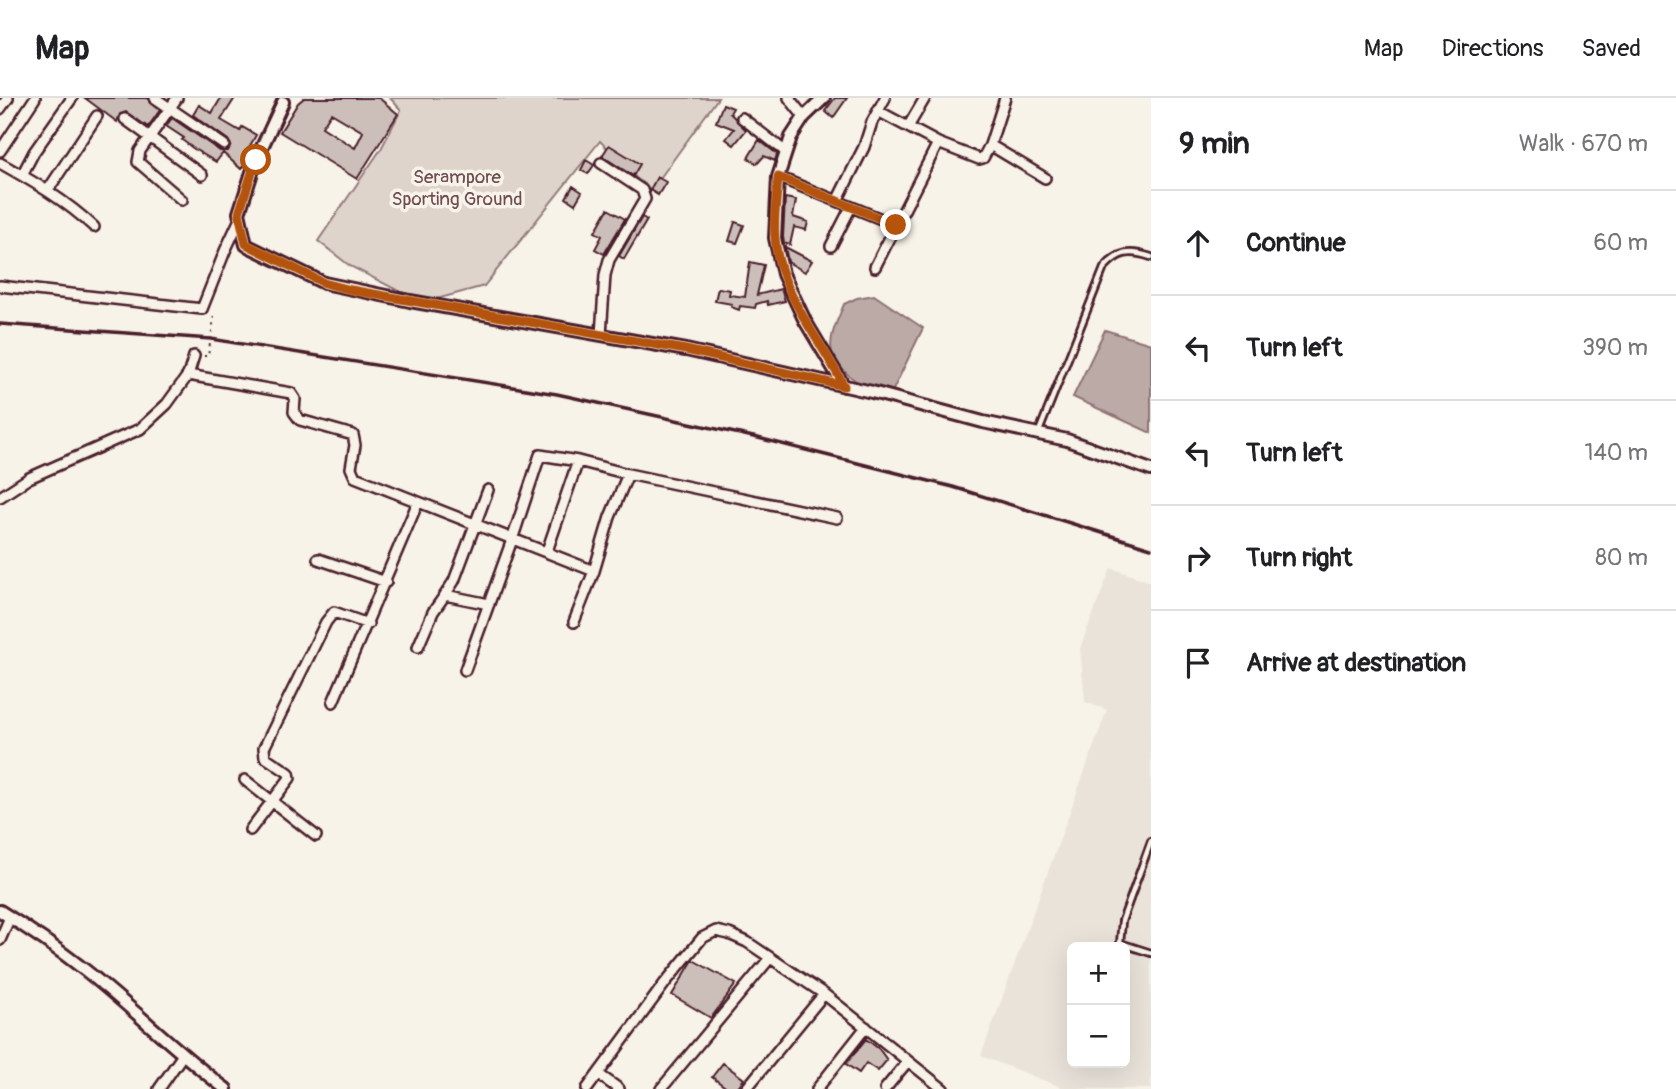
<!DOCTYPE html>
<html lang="en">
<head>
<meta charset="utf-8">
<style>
	:root { --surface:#fff; --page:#f2f2f2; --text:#202124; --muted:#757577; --line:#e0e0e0 }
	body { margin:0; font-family:Pangolin,sans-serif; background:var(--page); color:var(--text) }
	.controls { position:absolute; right:21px; bottom:21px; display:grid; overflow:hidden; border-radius:10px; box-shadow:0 7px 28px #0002 }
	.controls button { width:63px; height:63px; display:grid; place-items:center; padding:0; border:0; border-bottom:2px solid var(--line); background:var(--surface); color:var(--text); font:35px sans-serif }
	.stop { position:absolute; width:21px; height:21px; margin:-16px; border:5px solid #b45309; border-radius:50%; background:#fff }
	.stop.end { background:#b45309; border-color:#fff; box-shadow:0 2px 7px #0008 }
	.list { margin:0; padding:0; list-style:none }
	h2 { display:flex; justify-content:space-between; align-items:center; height:91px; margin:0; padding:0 28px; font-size:30px }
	h2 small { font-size:23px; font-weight:400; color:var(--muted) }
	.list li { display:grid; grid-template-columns:46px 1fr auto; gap:21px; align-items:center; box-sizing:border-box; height:105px; padding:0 28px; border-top:2px solid var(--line) }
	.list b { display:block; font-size:26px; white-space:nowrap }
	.list em { font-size:23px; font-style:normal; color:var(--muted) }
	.icon { flex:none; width:38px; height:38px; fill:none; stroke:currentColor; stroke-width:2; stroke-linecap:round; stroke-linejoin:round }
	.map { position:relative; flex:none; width:1151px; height:991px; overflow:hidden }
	header { display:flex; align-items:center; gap:42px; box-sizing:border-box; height:98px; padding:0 35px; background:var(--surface); border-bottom:2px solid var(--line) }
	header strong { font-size:33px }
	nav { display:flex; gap:38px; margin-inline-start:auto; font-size:24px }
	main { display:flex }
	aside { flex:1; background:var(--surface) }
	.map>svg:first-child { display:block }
	.built { fill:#eae3da; fill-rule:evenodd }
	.green { fill:#ded4cc; stroke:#947a7c; stroke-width:2 }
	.water { fill:#bcaaa7; stroke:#8e7275; stroke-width:2 }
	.building { fill:#ccbfb9; stroke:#4a1f2b; stroke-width:2; fill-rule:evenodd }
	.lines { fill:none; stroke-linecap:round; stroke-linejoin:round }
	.service-casing { stroke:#4a1f2b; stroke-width:10 }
	.minor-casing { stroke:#4a1f2b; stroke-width:14 }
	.tertiary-casing { stroke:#4a1f2b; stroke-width:16 }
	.path { stroke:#4a1f2b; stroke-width:2; stroke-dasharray:2 5; stroke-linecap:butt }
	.service { stroke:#f7f3e8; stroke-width:4.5 }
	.minor { stroke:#f7f3e8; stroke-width:9 }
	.tertiary { stroke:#f7f3e8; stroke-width:10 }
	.rail { stroke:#4a1f2b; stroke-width:3.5 }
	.route { stroke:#b45309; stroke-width:9 }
	.labels { text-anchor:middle; stroke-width:7; stroke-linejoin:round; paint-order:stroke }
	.park-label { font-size:19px; fill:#6f4c53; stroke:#f7f3e8 }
</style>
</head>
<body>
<header>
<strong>Map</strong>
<nav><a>Map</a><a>Directions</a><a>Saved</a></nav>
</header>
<main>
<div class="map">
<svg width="1151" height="991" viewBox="0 0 1151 991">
	<rect width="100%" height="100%" fill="#f7f3e8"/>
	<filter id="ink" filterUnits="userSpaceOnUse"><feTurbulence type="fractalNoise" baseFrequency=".0143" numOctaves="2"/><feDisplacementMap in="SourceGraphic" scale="14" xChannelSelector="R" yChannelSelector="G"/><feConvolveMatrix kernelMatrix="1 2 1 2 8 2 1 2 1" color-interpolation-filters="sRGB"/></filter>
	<g filter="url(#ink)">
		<path class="built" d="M1111,470L1151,484V991H1066L981,958L1107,612L1085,604L1080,550ZM1072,849H1125V965H1072Z"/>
		<path class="green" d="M390,0H718L650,94L600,43L484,188L422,205L350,168L318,143L381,51L401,12Z"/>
		<path class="water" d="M874,197L923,230L893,292C873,300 838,275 832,254C828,238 839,220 844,206L857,200Z
			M1105,232L1151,246V335L1073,299Z"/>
		<path class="building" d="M85,0H148L151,5L160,12L148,29L126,14L120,16L117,24Z
			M221,0H235L221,22L240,33L242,29L256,37L244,59L248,63L241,71L223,55L216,64L194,51L182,42L184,40L166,28L172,20L220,53H228L231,47L228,42L193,17L199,7L212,15Z
			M304,0H379L398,16L357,81L280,34L298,5ZM331,15L363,34L355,50L322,29Z
			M835,0H847L833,20L825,13Z
			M723,6L733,10L730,15L746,32L734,47L726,41L734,31L716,24Z
			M759,42L777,56L775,63L764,58L757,66L748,60Z
			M609,47L640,66L633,78L602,58Z
			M586,62L594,67L588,76L581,72Z
			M657,79L666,84L658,97L650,92Z
			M573,88L582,94L575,106L566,100Z
			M785,100L796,102L793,119L808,124L806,132L794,129L790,147L784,145L783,139Z
			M608,111L625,121L604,156L595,151L602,138L595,134Z
			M642,119L647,122L624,161L619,158Z
			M735,124L744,127L737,145L729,143Z
			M785,149L812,163L805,174L788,164Z
			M750,164L764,167L757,197L781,191L785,203L768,207L767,203L756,206L755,210L740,208L739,212L731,209L732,206L715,203L718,190L730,192L729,197L745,199Z
			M693,862L736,886L711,920L672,897Z
			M866,941L879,951L887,962L878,973L866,965L859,975L846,966Z
			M723,965L744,981L736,991H728L712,979Z"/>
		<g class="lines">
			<defs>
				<path id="service" d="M1038,336L1104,170C1119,153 1130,152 1151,159
					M1151,743L1122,823L1120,845L1151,855"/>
				<path id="minor" d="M155,0L224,47
					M177,0L140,53L138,64L182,102
					M789,0L804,19
					M0,11L8,0
					M878,13L938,45L979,61L983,60L990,47L1005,0
					M742,20L786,54
					M125,21L202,77
					M908,29L925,0
					M990,47L1045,80
					M0,53L35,0
					M0,65C34,84 65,102 94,129
					M601,65L642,92L645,101L609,162L605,177L601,237
					M22,77L34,54L72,0
					M778,79L896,127
					M48,92L97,18
					M837,103L864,49L872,24L885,0
					M831,148L851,109
					M875,169L938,45
					M0,188L202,211L225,153L240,121
					M188,277L291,295L295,301L294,314L300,322L353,337L355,347L351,370L355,379L594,473L610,419L628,376
					M488,392L454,483L445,497L489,506
					M0,399L29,380L140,331L167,306L188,277L194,258
					M547,453L578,363
					M318,461L386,484
					M574,524L594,473
					M418,549L433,514L445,497
					M465,572L513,439L540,357L578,363L628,376L837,420
					M333,604L418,404
					M245,682L316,738
					M250,732L290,680L289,675L265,659L264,650L326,524L334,514L368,526
					M0,842L10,819
					M598,976L619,991
					M159,991L182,958
					M587,991L665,885L702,840L716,833L729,836L747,844L824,896L943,991
					M661,991L770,860
					M746,991L824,896
					M817,991L866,929
					M885,991L908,963"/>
				<path id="tertiary" d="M824,0L804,19L791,39L778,79L775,140L783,176L805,223L844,288
					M283,4L256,62L239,115L246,147L324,185L410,203L686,252L872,294L983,324L1067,342L1151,372
					M0,813C29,831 58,851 85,872C133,910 177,954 226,991"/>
			</defs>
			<use href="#service" class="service-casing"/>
			<use href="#minor" class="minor-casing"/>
			<use href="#tertiary" class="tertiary-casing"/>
			<path class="path" d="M204,258H208L214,220L211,218"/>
			<use href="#service" class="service"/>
			<use href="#minor" class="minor"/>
			<use href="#tertiary" class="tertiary"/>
			<path class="rail" d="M0,226L211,241L557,296L758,340L953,389L1151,450"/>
		</g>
	</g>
	<g class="lines" filter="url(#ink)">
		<path class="route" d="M256,62L239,115L246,146L324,185L351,192L686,252L844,288C820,240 779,195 775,140C773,120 777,99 778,79L896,127"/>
	</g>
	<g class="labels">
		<g class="park-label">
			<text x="457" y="85">Serampore<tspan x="457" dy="22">Sporting Ground</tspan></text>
		</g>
	</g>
</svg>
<div class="controls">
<button>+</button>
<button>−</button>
</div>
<div class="stop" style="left:256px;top:62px"></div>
<div class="stop end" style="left:896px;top:127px"></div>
</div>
<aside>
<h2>9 min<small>Walk · 670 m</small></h2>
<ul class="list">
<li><svg class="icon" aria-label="ahead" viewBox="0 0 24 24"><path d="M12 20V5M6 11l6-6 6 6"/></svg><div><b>Continue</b></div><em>60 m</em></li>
<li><svg class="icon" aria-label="left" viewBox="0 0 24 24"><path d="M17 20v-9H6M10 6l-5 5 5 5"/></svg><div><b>Turn left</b></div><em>390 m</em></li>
<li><svg class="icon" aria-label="left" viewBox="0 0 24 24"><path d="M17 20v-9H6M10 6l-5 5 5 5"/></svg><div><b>Turn left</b></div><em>140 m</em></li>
<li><svg class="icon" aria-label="right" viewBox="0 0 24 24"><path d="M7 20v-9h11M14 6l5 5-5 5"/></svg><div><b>Turn right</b></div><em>80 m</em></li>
<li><svg class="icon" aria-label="arrive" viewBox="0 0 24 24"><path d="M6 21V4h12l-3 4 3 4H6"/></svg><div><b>Arrive at destination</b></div></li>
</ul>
</aside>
</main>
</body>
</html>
